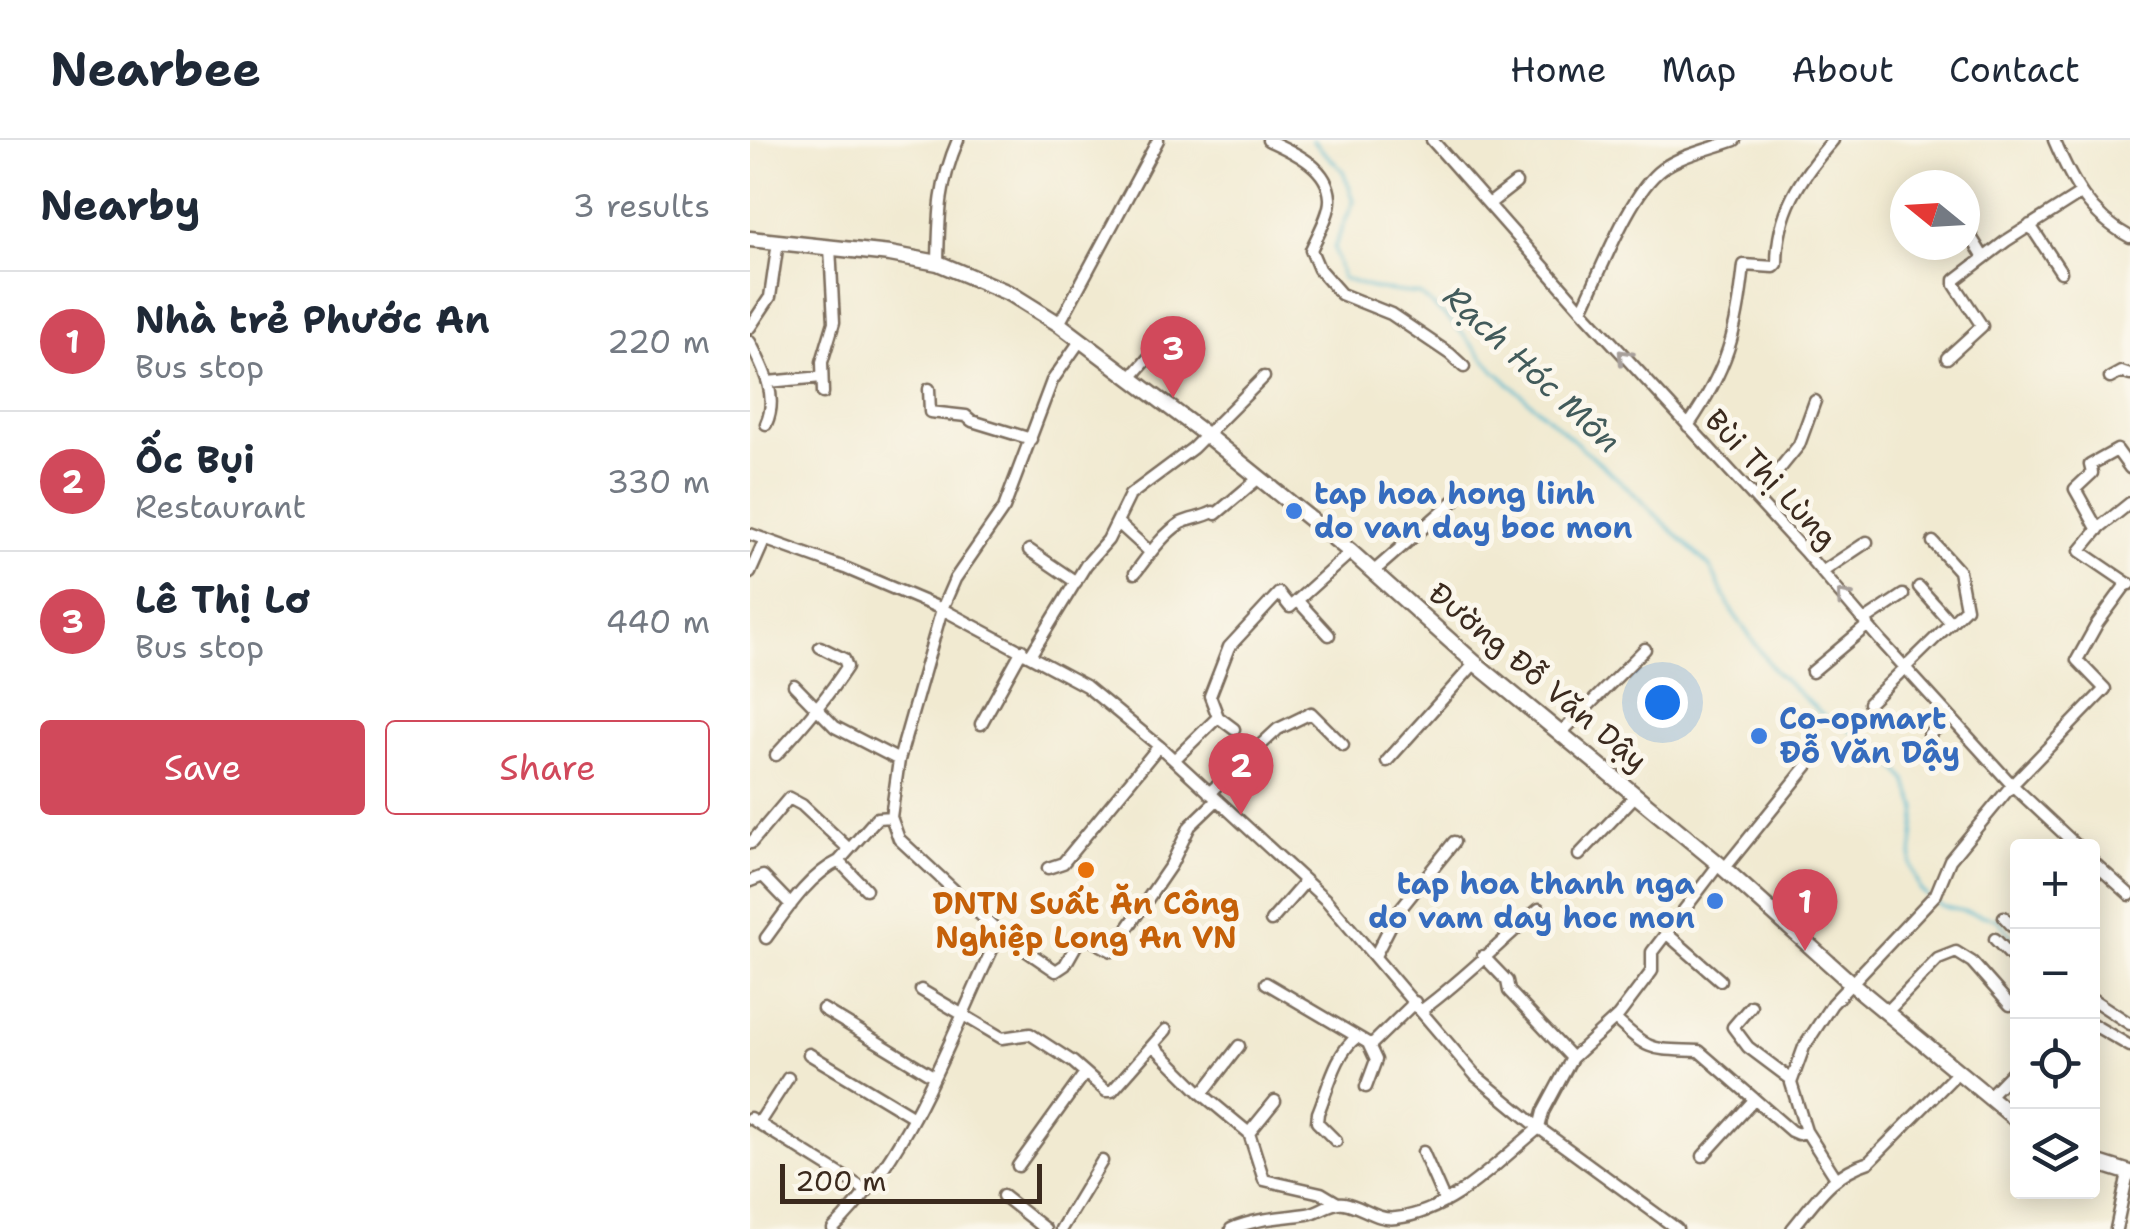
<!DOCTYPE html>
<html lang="en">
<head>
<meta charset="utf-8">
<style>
	:root { --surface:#fff; --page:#f2f2f3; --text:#1f2937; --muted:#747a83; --line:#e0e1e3; --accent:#d1495b }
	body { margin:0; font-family:"Shantell Sans",sans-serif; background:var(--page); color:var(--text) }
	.controls { position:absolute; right:30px; bottom:30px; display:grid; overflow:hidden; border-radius:10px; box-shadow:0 5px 25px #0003 }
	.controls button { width:90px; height:90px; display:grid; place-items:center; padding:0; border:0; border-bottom:2px solid var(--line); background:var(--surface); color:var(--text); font:50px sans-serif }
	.compass { position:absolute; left:1140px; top:30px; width:90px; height:90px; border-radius:50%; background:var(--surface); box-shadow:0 5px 25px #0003; rotate:288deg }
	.scale { position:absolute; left:30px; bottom:25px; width:262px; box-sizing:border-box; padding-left:10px; border:5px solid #3b2a1e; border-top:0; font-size:28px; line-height:35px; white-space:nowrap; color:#3b2a1e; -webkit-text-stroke:8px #fbf7ec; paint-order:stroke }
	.you { position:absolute; left:912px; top:562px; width:35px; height:35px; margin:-25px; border:8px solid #fff; border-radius:50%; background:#1a73e8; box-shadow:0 0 0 15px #1a73e833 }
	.badge { display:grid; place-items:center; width:65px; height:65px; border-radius:50%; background:var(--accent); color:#fff; font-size:32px; font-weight:700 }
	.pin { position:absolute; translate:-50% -82px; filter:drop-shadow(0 2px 5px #0008) }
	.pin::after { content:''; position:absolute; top:52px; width:35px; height:30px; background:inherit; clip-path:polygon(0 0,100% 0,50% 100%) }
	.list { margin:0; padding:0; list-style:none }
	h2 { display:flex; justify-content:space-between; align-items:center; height:130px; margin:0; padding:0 40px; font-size:42px }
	h2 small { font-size:32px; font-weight:400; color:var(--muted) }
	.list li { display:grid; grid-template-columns:65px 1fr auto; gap:30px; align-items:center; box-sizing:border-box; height:140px; padding:0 40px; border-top:2px solid var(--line) }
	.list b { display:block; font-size:38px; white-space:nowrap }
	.list p { margin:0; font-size:32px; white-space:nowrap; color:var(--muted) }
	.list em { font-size:32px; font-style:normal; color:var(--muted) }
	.actions { display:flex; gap:20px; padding:30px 40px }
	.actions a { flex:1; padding:22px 0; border:2px solid var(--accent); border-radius:10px; text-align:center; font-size:35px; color:var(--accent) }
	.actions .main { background:var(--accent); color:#fff }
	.icon { flex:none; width:55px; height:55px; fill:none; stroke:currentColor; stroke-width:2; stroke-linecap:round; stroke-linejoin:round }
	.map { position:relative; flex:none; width:1380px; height:1089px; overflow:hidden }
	header { display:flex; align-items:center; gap:60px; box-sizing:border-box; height:140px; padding:0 50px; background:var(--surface); border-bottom:2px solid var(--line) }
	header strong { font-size:48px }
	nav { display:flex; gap:55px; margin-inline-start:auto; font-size:35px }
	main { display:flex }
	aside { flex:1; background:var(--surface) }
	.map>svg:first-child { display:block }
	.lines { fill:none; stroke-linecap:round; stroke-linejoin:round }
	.stream { stroke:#4fb5cd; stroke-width:2.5 }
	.minor-casing { stroke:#7b6d5d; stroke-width:15 }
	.major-casing { stroke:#7b6d5d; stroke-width:19 }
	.minor { stroke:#fff; stroke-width:10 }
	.major { stroke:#fff; stroke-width:14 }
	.oneway { stroke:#a79f9a }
	.shop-dot { fill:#3f7fe0; stroke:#fbf7ec; stroke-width:4 }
	.food-dot { fill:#e8710a; stroke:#fbf7ec; stroke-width:4 }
	.labels { text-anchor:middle; stroke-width:10; stroke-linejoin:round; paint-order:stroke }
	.street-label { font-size:30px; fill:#3b2a1e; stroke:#fbf7ec }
	.shop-label { font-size:30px; font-weight:bold; fill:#366cbe; stroke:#fbf7ec; text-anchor:start }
	.food-label { font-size:30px; font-weight:bold; fill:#c56008; stroke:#fbf7ec }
	.water-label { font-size:32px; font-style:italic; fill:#425b5b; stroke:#fbf7ec }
</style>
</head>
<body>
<header>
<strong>Nearbee</strong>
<nav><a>Home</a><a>Map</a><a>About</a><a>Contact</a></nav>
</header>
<main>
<aside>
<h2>Nearby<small>3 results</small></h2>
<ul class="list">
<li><span class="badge">1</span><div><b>Nhà trẻ Phước An</b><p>Bus stop</p></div><em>220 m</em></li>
<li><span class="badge">2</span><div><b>Ốc Bụi</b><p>Restaurant</p></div><em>330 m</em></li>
<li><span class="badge">3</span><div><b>Lê Thị Lơ</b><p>Bus stop</p></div><em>440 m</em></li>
</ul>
<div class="actions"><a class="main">Save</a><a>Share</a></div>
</aside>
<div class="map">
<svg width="1380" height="1089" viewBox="0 0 1380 1089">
	<rect width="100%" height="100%" fill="#fbf7ec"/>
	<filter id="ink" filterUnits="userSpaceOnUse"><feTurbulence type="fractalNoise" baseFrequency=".01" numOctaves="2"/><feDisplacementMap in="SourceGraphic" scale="20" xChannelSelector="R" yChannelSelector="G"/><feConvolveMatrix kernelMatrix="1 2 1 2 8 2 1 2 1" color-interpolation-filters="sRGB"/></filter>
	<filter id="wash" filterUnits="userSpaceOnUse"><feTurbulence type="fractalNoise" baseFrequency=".0048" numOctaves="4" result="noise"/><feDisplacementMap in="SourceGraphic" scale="40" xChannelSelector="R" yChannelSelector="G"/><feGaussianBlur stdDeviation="2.25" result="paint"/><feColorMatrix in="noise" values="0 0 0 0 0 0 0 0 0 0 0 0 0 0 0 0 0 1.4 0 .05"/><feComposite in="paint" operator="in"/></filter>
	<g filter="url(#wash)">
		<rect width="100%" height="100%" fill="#f1ead1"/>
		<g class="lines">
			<path class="stream" d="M562,0L593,31L604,60L584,108L592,138L624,149L669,154L703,183L745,231L878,348L960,427L982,471L1025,532L1078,579L1129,605L1156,640L1167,668L1161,725L1171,751L1177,756
				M1184,760L1191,766L1247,779L1268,803
				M1342,867L1380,893"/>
		</g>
	</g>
	<g filter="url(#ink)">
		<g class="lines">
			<defs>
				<path id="minor" d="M518,0C543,12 578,26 580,58C581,73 567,96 561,110L569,129L591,154L641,174L700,214L714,227
					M682,0L832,170L1054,411L1130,500L1262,645L1327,706
					M1304,0C1322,42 1339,75 1380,97
					M739,64L766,43
					M1280,85L1311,132
					M1215,87L1234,118
					M188,123C189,75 189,44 208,0
					M832,170C850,133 880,52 912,29C933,14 961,9 985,0
					M309,184L408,0
					M0,187L20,157L28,102
					M0,202C13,228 29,256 16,284
					M1197,218L1232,186L1205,145V140L1256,101L1330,54
					M1360,238L1371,232L1380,235
					M380,239L415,199
					M18,242L72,237
					M179,249L180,272L216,276L222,281L281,299
					M73,253L72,222L84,182L80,107
					M938,286C977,229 987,193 994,125L1024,127L1027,124C1027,72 1050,38 1083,0
					M1006,358L1049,305L1065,261
					M367,382L400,412
					M1348,390L1325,349L1342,333L1340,325L1367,310L1380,328
					M0,394L95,428L192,469L336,546L409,606L577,761L726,936L789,988L927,1089
					M279,410L326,442
					M623,432L705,360
					M1072,432L1117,402
					M0,433L15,399
					M385,433C398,416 413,394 431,383C441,378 452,378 463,372L466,374L510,337
					M1377,443L1330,411L1350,387L1380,363
					M1169,447L1201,483
					M548,461L579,495
					M1114,481L1153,455
					M280,516L336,425L358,400L380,355L443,308L514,237
					M1062,532L1118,485
					M44,545L85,587L149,620
					M1119,563L1216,468L1209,431L1183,402
					M468,577L460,556L479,507L529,453L540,467L601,412
					M231,584L272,510
					M810,594L895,509
					M1179,594L1201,578
					M26,615C52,587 76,559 97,527L94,519L70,507
					M424,620L468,577L484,589
					M637,621L725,523
					M459,653L528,589L561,573L593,605
					M1,703L39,658L52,665L99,709
					M829,715L885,656
					M1342,721L1380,755
					M298,728L313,723L409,606
					M974,729L1058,625
					M0,741L13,736L41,765
					M116,749L89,721L127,678L141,677
					M1254,777L1268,792
					M521,781L555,742
					M250,793L306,831L315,825L332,795L362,811L421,725L440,686L467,660
					M916,793L970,840
					M16,798C36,771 58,736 89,721
					M1245,799L1268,823
					M625,816L647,773L704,702
					M733,816L757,841L759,851L822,918
					M516,843L618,903H623L665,862
					M171,850L252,898L280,894L323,922L356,951H362L416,890
					M1342,859L1380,884
					M1001,866L983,887L998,907L1042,940
					M73,869L183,936
					M672,870C713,840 749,803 789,769
					M1137,872L1188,819L1206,812L1222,822L1260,865
					M865,879C902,913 900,909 949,911L1041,991L1048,994L1056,991
					M1342,884L1380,906
					M403,905L452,954L489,906
					M59,914L162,976
					M616,947L626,920L618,903
					M452,954L499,993L525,961
					M1238,957L1268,926
					M0,978L117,1051
					M9,983L38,938
					M499,993L514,1040L571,1053L586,1062
					M586,1001L567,982L568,973C578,949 586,912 607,897
					M673,1012L695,1062
					M953,1016L1003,961
					M268,1026L335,933
					M1086,1038L1056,991L1041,943L1054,907L1082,864L1186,754L1200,720L1262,645L1355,549L1327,520L1347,484L1377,443L1380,444
					M253,1056L295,1089
					M83,1089C164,1010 201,893 250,793L149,699L141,677L149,620L192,469L205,439L254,368L302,241L330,201
					M311,1089L352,1021
					M481,1089C507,1078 530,1078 557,1074C570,1072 581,1061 594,1063C612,1066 627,1081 646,1078C702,1072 746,1023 789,988L793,972L822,918L868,876L902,831V812L969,724
					M1042,1089C1067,1059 1081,1034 1119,1022L1208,932
					M1366,1089L1378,1033"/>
				<path id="major" d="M0,99L140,114L188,123L261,154L309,184L455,294L601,412L725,523L969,724L1101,843L1268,981
					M1342,1021L1380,1033"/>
			</defs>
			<use href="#minor" class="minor-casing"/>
			<use href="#major" class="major-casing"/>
			<use href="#minor" class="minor"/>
			<use href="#major" class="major"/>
		</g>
		<defs><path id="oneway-chevron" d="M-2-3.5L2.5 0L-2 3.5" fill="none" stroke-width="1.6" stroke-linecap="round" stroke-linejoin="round" transform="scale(2.5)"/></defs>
		<g class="oneway">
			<use href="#oneway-chevron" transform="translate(874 216) rotate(-133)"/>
			<use href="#oneway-chevron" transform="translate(1093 456) rotate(-130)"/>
		</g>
	</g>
	<g class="shop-dot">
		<circle cx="544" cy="371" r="10"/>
		<circle cx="1009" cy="596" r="10"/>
		<circle cx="965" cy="761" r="10"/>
	</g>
	<circle class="food-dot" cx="336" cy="730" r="10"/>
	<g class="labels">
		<g class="street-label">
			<text transform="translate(1021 339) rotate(47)" y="10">Bùi Thị Lùng</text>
			<text transform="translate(788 537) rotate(40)" y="10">Đường Đỗ Văn Dậy</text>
		</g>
		<g class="shop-label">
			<text x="564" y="364">tap hoa hong linh<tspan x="564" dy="34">do van day boc mon</tspan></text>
			<text x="1029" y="589">Co-opmart<tspan x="1029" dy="34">Đỗ Văn Dậy</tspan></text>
			<text x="945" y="754" text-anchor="end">tap hoa thanh nga<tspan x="945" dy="34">do vam day hoc mon</tspan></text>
		</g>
		<g class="food-label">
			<text x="336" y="774">DNTN Suất Ăn Công<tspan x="336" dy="34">Nghiệp Long An VN</tspan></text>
		</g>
		<g class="water-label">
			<text transform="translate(782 229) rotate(43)" y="11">Rạch Hóc Môn</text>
		</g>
	</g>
</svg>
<div class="controls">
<button>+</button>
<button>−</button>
<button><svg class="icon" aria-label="locate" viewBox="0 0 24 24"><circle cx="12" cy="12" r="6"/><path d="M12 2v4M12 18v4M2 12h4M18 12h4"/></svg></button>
<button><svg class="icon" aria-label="layers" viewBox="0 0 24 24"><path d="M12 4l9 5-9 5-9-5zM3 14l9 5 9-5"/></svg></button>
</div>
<svg class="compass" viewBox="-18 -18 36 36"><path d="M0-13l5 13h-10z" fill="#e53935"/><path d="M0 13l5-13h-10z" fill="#747a83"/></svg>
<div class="scale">200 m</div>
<div class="you"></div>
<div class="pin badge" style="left:1055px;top:811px">1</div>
<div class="pin badge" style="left:491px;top:675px">2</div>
<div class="pin badge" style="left:423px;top:258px">3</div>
</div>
</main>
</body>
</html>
